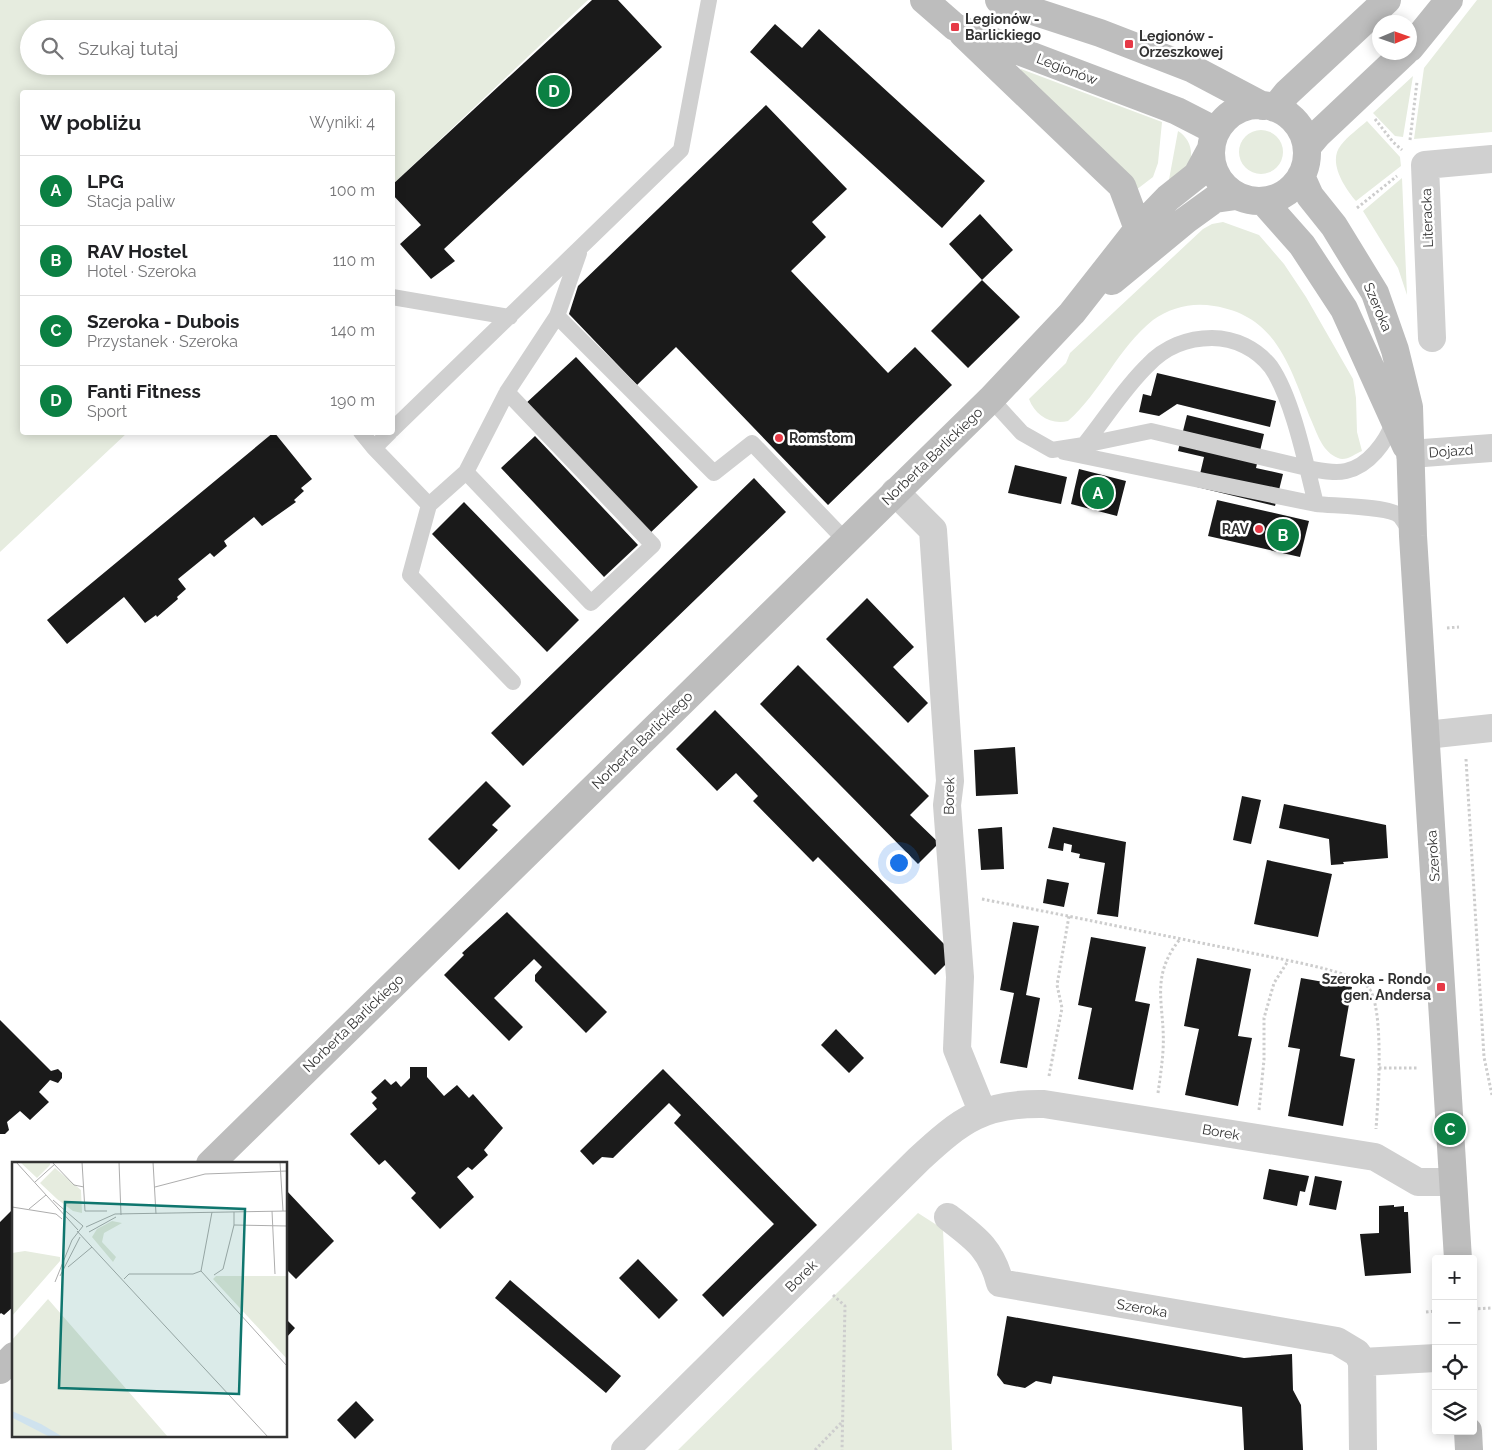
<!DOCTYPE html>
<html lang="pl">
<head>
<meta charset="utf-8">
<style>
	:root { --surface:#fff; --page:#f2f2f2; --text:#202124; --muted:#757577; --line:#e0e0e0; --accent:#0b8043 }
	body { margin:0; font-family:Raleway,sans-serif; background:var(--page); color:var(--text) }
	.controls { position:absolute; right:15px; bottom:15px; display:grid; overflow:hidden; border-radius:5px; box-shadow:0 2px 12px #0003 }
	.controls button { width:45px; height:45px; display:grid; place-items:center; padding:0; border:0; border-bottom:1px solid var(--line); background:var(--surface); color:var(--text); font:25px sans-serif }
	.compass { position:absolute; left:1372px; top:15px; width:45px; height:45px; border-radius:50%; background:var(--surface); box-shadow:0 2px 12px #0003; rotate:88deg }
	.you { position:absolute; left:898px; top:862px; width:18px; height:18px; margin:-12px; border:4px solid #fff; border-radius:50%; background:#1a73e8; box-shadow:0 0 0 8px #1a73e833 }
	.badge { display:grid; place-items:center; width:32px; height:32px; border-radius:50%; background:var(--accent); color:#fff; font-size:16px; font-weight:700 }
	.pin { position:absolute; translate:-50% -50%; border:2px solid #fff; box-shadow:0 1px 5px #0006 }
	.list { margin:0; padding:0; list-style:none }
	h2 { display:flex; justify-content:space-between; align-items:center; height:65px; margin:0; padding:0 20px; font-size:21px }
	h2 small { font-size:16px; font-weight:400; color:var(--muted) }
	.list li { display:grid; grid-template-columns:32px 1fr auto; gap:15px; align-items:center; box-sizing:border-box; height:70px; padding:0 20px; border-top:1px solid var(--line) }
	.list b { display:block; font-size:19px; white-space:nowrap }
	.list p { margin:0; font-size:16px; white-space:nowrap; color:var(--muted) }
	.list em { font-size:16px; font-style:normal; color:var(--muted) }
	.icon { flex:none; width:28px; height:28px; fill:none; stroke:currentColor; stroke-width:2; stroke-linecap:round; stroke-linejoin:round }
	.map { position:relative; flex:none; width:1492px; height:1450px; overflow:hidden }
	.search { position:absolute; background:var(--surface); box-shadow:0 2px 12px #0003; left:20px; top:20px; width:375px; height:55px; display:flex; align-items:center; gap:12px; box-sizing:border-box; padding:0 18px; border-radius:28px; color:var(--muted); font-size:19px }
	.panel { position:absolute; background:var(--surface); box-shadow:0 2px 12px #0003; left:20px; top:90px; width:375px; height:345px; border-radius:5px }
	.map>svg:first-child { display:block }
	.green { fill:#e6ecdf; fill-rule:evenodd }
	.building { fill:#1a1a1a }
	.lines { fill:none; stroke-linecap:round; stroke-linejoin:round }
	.path { stroke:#cdcdcd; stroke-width:3; stroke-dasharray:2.5 2.5; stroke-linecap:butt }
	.lane { stroke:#d0d0d0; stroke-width:16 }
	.street { stroke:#d0d0d0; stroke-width:28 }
	.secondary { stroke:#bdbdbd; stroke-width:28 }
	.poi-dot { fill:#e63946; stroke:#fff; stroke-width:2 }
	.labels { text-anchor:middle; stroke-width:5; stroke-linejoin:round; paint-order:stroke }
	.poi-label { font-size:14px; font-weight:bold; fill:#333; stroke:#fff; text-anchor:start }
	.street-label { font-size:14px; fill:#333; stroke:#fff }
	.inset-road { fill:none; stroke:#adadad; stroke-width:1 }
	.view { fill:#0f766e; fill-opacity:0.15; stroke:#0f766e; stroke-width:2.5 }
	.inset-edge { fill:none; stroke:#333; stroke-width:2.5 }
</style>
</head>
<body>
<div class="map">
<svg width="1492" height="1450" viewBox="0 0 1492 1450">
	<rect width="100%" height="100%" fill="#fff"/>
	<path class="green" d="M0,0H588L393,184L392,92H22V432L127,433L0,552ZM29,29H386V66H29Z
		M1477,0H1492V132L1414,139L1424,68Z
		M1021,69L1162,122L1158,163L1153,177L1136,190L1018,73Z
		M1413,76L1403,137L1395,136L1373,113Z
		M1367,121L1400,157L1401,166L1356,201C1345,188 1327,162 1341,145C1348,136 1358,129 1367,121Z
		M1239 152a22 22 0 1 1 44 0a22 22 0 1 1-44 0Z
		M1178,131C1191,139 1195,155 1187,169C1183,175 1174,181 1168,185Z
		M1402,178L1407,295L1398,268L1363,211Z
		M1223,222L1259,235L1284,264L1306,297L1353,379L1356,398L1357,432L1362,451C1355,454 1345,462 1338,458C1323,452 1318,436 1312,422C1290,370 1279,316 1214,306C1193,302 1171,307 1153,320C1118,348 1101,392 1068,421C1050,425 1035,415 1029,399L1066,363L1070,353L1203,229L1212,224Z
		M918,1213L943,1229L952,1450H678Z"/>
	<path class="building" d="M592,0H618L662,47L444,249L455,261L431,279L400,244L421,225L392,194V185Z
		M775,24L802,48L819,29L985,181L942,228L750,52Z
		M766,105L847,189L812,222L826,237L791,271L888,373L915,347L952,385L828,505L676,347L637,385L569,314L578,286Z
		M980,214L1013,250L982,280L949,244Z
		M982,280L1020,317L968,368L931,331Z
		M576,357L698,487L647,536L524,405Z
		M1157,373L1276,401L1270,427L1177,404L1159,416L1139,412L1143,394L1151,396Z
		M1187,415L1264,434L1256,468L1283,474L1275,506L1197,487L1204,457L1178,451Z
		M274,432L312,479L301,488L304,491L294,500L296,502L262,526L254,517L224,541L227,546L214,557L210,553L178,579L186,589L177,597L178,599L157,617L156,615L145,623L124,597L67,644L47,620Z
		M535,436L638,545L604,577L501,468Z
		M1015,465L1067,477L1061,504L1008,493Z
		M1079,469L1126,481L1117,516L1071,504Z
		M754,478L786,512L523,766L491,733Z
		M1217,500L1309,521L1300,557L1208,536Z
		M464,502L579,620L547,652L432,534Z
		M867,598L914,647L893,667L928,703L908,723L826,639Z
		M798,665L929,796L910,815L939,843L918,864L760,704Z
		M715,710L945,945L947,963L935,975L818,857L813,862L753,801L758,796L736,773L717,791L676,749Z
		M1015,747L1018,794L976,796L974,750Z
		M486,781L511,806L492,825L498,830L459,870L428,839Z
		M1242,796L1261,800L1251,844L1233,840Z
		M1284,804L1386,825L1388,858L1343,862L1344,864L1331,865L1329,839L1279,828Z
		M1002,827L1004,869L981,870L978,829Z
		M1053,827L1126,842L1118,917L1097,914L1105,863L1079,858L1080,854L1071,852L1072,845L1064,843L1063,851L1048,848Z
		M1267,860L1332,874L1318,937L1254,924Z
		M1047,879L1069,883L1064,907L1043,903Z
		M507,912L607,1012L586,1033L535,981V975L542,967L534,959L494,998L523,1027L509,1041L444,975L464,955L462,953Z
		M1013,922L1039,926L1026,995L1040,998L1027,1068L1000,1063L1014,993L1000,990Z
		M1091,937L1146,947L1135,1001L1150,1004L1133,1090L1078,1079L1092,1008L1078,1005Z
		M1197,958L1251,969L1238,1036L1252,1038L1238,1106L1185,1095L1199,1029L1184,1026Z
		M1301,978L1352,987L1340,1056L1355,1059L1343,1126L1288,1116L1300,1049L1288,1047Z
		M0,1020L51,1071L58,1069L62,1073V1078L58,1083L50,1080L39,1092L49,1102L30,1120L20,1111L7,1122L9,1130L5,1134H0Z
		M836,1029L864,1058L849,1073L821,1045Z
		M410,1067H427V1077L444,1096L457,1085L469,1098L473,1094L503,1128L484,1150L488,1155L472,1170L468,1167L457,1177L474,1197L440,1229L411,1198L416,1193L385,1160L379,1165L350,1134L377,1109L372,1103L377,1098L371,1092L385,1079L391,1085L396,1081L401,1087L410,1078Z
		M663,1069L817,1225L723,1317L702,1295L774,1224L674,1123L681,1115L669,1103L613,1158L602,1157L593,1165L580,1151Z
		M1269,1169L1309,1176L1305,1192L1300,1191L1297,1206L1263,1199Z
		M1315,1176L1342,1181L1336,1210L1309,1205Z
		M286,1190L334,1241L296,1279L286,1269Z
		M1394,1205V1207L1404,1206V1212H1408L1411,1273L1365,1276L1360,1234L1379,1233V1206Z
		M14,1208V1306L4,1315L1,1313L0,1314V1222Z
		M638,1259L678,1300L659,1319L619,1278Z
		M510,1280L621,1376L606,1393L495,1298Z
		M1007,1316L1244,1358L1292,1354L1293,1390L1301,1405L1303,1450H1244L1242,1407L1053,1376L1051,1384L1036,1381L1025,1388L1004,1384L997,1375Z
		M286,1319L295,1328L286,1338Z
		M356,1401L374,1420L355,1439L337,1420Z"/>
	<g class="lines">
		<path class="path" d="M1375,119L1393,142L1402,150
			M1410,140L1417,82
			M1357,208L1397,176
			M1447,628L1459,627
			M1466,759L1484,1057L1492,1095
			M982,899C1069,916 1155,934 1242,951C1267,957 1353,970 1368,987C1385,1006 1378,1102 1376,1129
			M1379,1068H1419
			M1049,1076L1062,1008L1057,985L1069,916
			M1158,1093C1160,1079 1162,1065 1163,1051C1166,1006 1148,979 1180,939
			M1259,1110L1264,1060V1018L1274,983L1288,961
			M833,1295L845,1306L842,1450
			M1473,1309L1492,1308
			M1426,1312L1436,1311
			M815,1450L842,1422"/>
		<path class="lane" d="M392,297L510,317
			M557,316L714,473L752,443L845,540
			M991,399L1022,433L1052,450L1084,445C1105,419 1124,388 1148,365C1165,347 1188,338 1212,338C1235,338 1257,349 1271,367C1293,399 1306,465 1316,504
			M392,430L681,150L709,0
			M361,432L374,448L390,432
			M1084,445L1151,431L1307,468C1319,470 1333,474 1346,471C1369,466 1386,442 1394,421
			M374,448L429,505L466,472L507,392L557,316L579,253
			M1064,452L1316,504C1334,506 1389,506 1400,516C1404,521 1407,527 1411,532
			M466,472L591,603L653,545L507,392
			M429,505L410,575L513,682"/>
		<path class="street" d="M1432,338L1425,165L1492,159
			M1410,454L1492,448
			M895,492L933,530L950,781L947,805L960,977L957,1049L982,1111
			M1426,735L1492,728
			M948,1217C975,1238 991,1248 1000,1283L1337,1341L1357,1353L1362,1362L1436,1358
			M1362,1362L1363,1450
			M625,1450L919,1159C962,1119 984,1103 1044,1104L1375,1157L1418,1182H1453"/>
		<path class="secondary" d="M924,0L955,27L1177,111L1216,131
			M999,0L1100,33L1193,69L1263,106
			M963,34L1122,186L1138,229
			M1410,48L1449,0
			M1211 153a48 48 0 1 1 96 0a48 48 0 1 1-96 0Z
			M1275,108L1287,93L1387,0
			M1307,147L1318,134L1405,52
			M1301,176L1310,196L1334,226L1375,293L1395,350L1409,407L1413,536L1458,1259
			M1263,201L1302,245L1344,309L1406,446
			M1112,281L1186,220L1215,199L1236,196
			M210,1164L991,399L1072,313L1138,229L1168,198L1197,175L1211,149
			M0,1370L14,1356
			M1468,1431L1469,1450"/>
	</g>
	<g class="poi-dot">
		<rect x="950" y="22" width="10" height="10" rx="2.5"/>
		<rect x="1124" y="39" width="10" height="10" rx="2.5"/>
		<circle cx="779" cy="438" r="5"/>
		<circle cx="1259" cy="529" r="5"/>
		<rect x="1436" y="982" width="10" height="10" rx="2.5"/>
	</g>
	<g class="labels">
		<g class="poi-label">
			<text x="965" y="24">Legionów -<tspan x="965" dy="16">Barlickiego</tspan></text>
			<text x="1139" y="41">Legionów -<tspan x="1139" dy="16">Orzeszkowej</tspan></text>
			<text x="789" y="443">Romstom</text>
			<text x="1249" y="534" text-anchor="end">RAV</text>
			<text x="1431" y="984" text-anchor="end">Szeroka - Rondo<tspan x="1431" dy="16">gen. Andersa</tspan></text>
		</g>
		<g class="street-label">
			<text transform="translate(1067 69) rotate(21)" y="5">Legionów</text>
			<text transform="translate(1427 218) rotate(-92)" y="5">Literacka</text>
			<text transform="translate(1378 307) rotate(67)" y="5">Szeroka</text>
			<text transform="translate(1451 451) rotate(-4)" y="5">Dojazd</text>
			<text transform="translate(932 456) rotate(-44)" y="5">Norberta Barlickiego</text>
			<text transform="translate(642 740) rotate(-44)" y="5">Norberta Barlickiego</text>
			<text transform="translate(949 796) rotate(-89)" y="5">Borek</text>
			<text transform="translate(1433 856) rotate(-94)" y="5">Szeroka</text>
			<text transform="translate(353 1023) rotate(-44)" y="5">Norberta Barlickiego</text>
			<text transform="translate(1221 1132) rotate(10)" y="5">Borek</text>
			<text transform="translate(801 1276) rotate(-45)" y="5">Borek</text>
			<text transform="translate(1142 1308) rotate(10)" y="5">Szeroka</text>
		</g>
	</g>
	<g transform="translate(12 1162)">
		<rect width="275" height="275" fill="#fff"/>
		<path d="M8,0H38V3L25,16ZM43,6L69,28L70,51L61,49L45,37L28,21ZM100,59L110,61L92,71L90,80L104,95L101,100L80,75L85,67ZM13,89L48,95V99L0,154V91ZM204,114H275V197L201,117ZM36,137L156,275H0V178Z" fill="#e6ecdf"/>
		<path d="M0,249L29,262L51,275H38L1,256Z" fill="#cfe2ee"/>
		<path class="inset-road" d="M4,0L66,68M40,0L62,23L72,25M70,0L73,49H95M107,0L109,53M141,0L144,52M268,0L271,49M23,20L43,2M143,25L193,12L275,9M41,38L71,64M0,45L44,52L50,57M17,47L34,33M260,49L263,112M200,50L189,109L275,204M222,63L275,64M74,65L103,52L275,49M65,69L256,275M77,70L104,55M56,105L80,85M202,113L211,107L222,63V50M48,114L68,75M112,117L117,112H181L189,109M43,120L60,78L71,64"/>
		<path class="view" d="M53,40L233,47L227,232L47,226Z"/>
		<rect width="275" height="275" class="inset-edge"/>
	</g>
</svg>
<div class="controls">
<button>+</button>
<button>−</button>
<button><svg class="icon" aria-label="locate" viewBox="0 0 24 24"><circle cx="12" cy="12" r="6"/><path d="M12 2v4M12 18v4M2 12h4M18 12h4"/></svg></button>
<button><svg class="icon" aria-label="layers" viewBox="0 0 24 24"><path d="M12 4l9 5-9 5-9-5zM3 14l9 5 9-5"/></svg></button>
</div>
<svg class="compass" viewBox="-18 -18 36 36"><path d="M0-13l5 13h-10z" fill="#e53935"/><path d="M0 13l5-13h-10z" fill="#757577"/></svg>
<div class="you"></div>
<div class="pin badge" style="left:1098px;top:493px">A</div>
<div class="pin badge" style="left:1283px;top:535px">B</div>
<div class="pin badge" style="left:1450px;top:1129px">C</div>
<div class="pin badge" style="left:554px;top:91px">D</div>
<div class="search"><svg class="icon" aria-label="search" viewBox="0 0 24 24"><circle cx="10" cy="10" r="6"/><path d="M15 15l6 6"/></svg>Szukaj tutaj</div>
<section class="panel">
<h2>W pobliżu<small>Wyniki: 4</small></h2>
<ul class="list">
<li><span class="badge">A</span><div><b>LPG</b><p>Stacja paliw</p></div><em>100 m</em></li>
<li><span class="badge">B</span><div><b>RAV Hostel</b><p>Hotel · Szeroka</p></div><em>110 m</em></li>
<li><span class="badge">C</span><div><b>Szeroka - Dubois</b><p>Przystanek · Szeroka</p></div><em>140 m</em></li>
<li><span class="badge">D</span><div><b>Fanti Fitness</b><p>Sport</p></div><em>190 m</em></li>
</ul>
</section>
</div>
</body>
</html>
